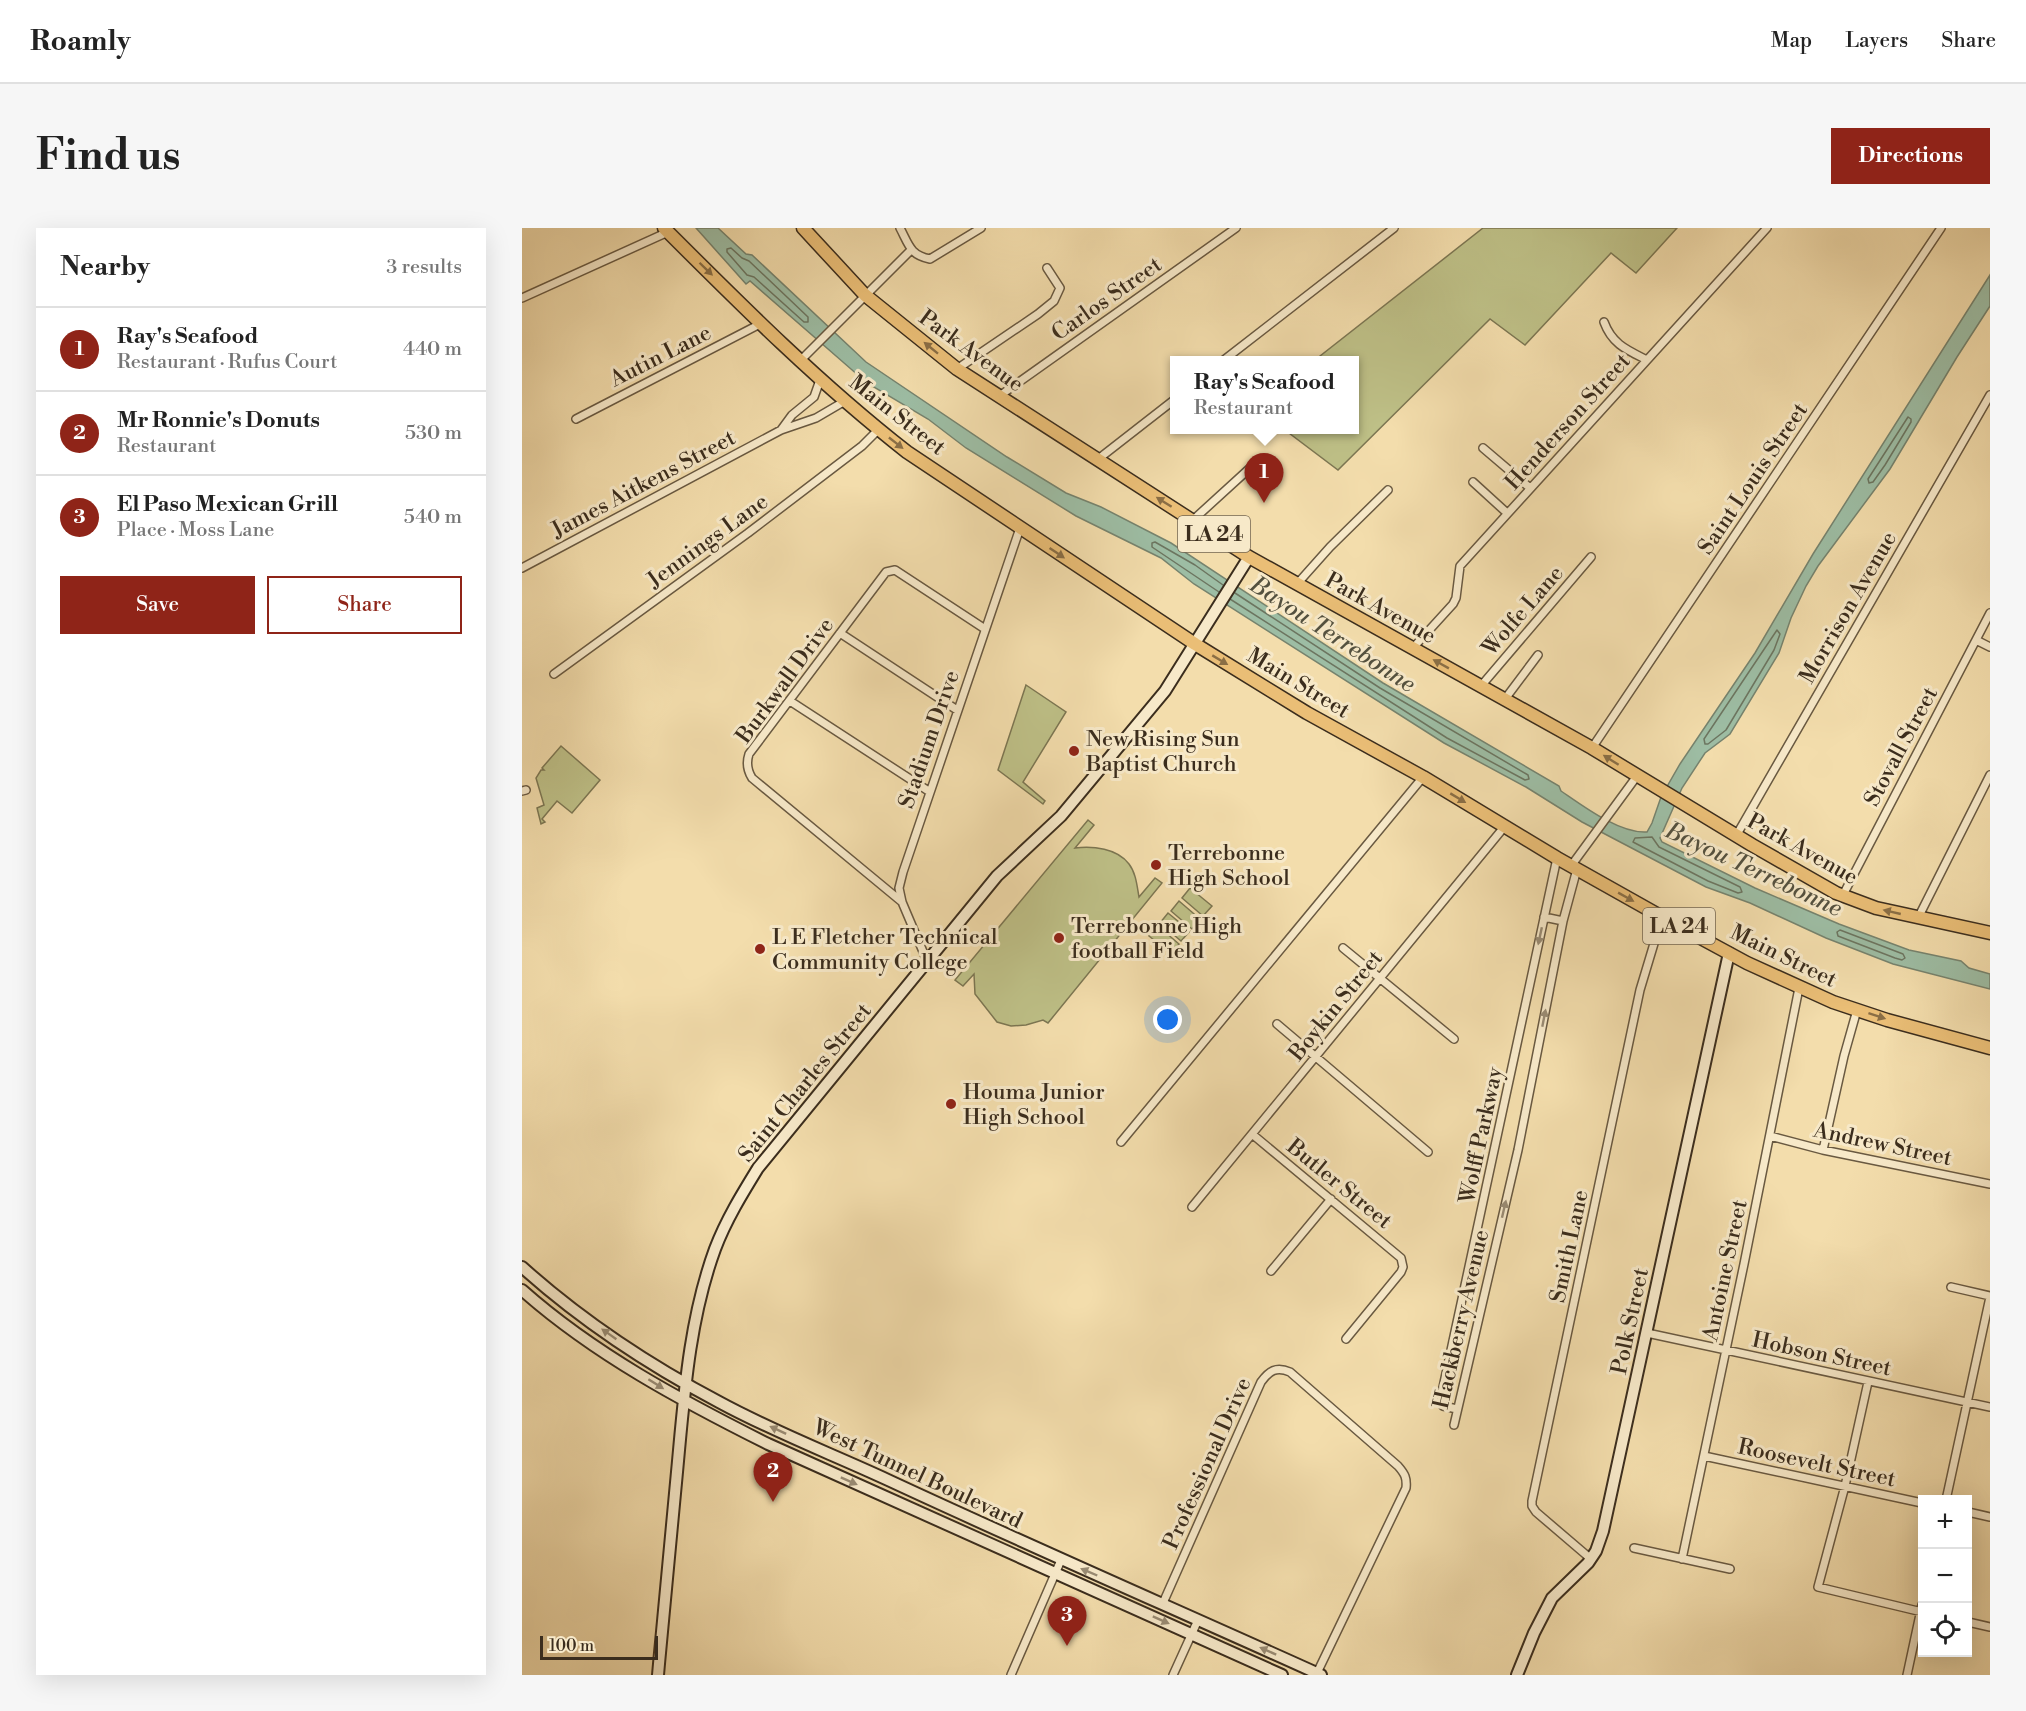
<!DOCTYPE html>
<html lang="en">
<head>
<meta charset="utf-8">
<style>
	:root { --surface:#fff; --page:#f6f6f6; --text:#222; --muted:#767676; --line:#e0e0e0; --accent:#8f2418 }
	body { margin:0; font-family:"Libre Bodoni",serif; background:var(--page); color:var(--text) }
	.controls { position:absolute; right:18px; bottom:18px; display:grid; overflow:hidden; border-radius:0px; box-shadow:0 6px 24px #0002 }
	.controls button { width:54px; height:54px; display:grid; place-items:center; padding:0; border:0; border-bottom:2px solid var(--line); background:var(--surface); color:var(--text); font:30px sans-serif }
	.scale { position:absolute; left:18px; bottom:15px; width:118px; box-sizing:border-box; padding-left:6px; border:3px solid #3b2d1d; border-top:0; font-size:16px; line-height:21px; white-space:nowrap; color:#3b2d1d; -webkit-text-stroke:4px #f7e9c9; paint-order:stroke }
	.you { position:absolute; left:646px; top:792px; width:21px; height:21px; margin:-15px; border:4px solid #fff; border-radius:50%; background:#1a73e8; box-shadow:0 0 0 9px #1a73e833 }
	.badge { display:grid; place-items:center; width:39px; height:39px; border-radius:50%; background:var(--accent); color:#fff; font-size:20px; font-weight:700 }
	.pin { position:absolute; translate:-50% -50px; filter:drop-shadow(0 2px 3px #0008) }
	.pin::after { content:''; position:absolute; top:32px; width:21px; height:18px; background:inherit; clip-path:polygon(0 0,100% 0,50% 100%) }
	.popup { position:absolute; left:648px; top:128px; width:189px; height:78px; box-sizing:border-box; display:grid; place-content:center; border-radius:0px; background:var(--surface); filter:drop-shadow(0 2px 4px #0005); font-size:20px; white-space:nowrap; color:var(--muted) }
	.popup b { font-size:22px; color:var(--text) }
	.popup::after { content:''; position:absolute; left:50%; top:100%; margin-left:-12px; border:12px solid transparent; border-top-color:var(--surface) }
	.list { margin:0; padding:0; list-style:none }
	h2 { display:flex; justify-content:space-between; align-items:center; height:78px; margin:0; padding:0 24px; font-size:26px }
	h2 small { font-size:20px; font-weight:400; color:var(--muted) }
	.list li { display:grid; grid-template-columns:39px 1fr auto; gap:18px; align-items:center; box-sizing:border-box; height:84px; padding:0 24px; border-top:2px solid var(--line) }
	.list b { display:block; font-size:22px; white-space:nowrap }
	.list p { margin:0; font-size:20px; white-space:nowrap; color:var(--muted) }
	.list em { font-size:20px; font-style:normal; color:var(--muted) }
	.actions { display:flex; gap:12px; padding:18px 24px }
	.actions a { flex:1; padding:14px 0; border:2px solid var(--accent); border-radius:0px; text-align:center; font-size:21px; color:var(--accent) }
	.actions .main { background:var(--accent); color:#fff }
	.icon { flex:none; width:33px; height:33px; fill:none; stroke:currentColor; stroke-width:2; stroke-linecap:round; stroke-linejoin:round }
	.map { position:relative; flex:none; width:1468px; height:1447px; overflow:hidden; border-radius:0px }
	header { display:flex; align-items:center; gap:36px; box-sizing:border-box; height:84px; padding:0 30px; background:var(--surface); border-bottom:2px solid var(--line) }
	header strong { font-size:28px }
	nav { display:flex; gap:33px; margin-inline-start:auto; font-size:21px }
	.intro { display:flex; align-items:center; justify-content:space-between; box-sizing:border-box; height:144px; padding:0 36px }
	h1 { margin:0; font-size:42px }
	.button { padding:15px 27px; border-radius:0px; background:var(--accent); color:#fff; font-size:21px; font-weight:700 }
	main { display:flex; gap:36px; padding:0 36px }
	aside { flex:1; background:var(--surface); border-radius:0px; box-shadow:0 6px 24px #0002 }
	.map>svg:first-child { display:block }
	.green { fill:#bec087; stroke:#7c7652; stroke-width:1.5 }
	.water { fill:#9dbda4; stroke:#76836e; stroke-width:1.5 }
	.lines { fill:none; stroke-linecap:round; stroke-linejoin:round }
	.shore { stroke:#6c7560; stroke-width:1.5 }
	.street-casing { stroke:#695941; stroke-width:10 }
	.secondary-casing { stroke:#3b2d1d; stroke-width:14 }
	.primary-casing { stroke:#3b2d1d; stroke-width:15 }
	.street { stroke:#f7e9c9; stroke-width:7 }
	.secondary { stroke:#f7e9c9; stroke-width:10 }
	.primary { stroke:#eabe76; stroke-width:12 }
	.oneway { fill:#8a6e45 }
	.oneway2 { fill:#998b73 }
	.poi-dot { fill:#8f2418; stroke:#f7e9c9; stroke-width:2 }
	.labels { text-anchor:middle; stroke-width:6; stroke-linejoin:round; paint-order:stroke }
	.shield { fill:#f7e9c9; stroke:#736551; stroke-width:1.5 }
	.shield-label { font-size:21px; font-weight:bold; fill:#3b2d1d }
	.street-label { font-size:22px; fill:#3b2d1d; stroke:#f7e9c9 }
	.poi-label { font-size:22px; fill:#3b2d1d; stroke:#f7e9c9; text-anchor:start }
	.water-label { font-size:24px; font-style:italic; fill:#54513f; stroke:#f7e9c9 }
</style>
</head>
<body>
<header>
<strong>Roamly</strong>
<nav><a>Map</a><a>Layers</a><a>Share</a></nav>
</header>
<div class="intro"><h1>Find us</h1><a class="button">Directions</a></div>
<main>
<aside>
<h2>Nearby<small>3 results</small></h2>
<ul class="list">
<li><span class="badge">1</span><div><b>Ray's Seafood</b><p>Restaurant · Rufus Court</p></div><em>440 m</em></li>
<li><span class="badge">2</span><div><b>Mr Ronnie's Donuts</b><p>Restaurant</p></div><em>530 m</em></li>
<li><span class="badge">3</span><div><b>El Paso Mexican Grill</b><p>Place · Moss Lane</p></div><em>540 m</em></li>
</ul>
<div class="actions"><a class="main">Save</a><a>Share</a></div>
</aside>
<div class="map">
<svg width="1468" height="1447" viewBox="0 0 1468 1447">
	<rect width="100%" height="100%" fill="#f3ddac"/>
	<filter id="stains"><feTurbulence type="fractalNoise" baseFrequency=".00333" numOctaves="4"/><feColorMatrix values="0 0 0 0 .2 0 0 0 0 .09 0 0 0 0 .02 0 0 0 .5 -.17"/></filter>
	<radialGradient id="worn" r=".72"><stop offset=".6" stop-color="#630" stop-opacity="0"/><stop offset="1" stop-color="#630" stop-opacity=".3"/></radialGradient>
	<path class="green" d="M961,0H1155L1114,45L1089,25L1003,117L968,91L816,242L763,202H832V132H793Z
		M504,457L544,484L501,554L523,573L521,576L476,542Z
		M39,518L78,552L50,585L35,573L20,591L23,594L19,596L15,580L22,577L14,550L19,542H22L20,540Z
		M566,592L572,597L553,620C571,618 595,620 607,636C614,645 615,658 617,669L633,650L640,655L526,795L521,792L504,797L489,798L475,794L453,766L452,746L441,758L433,752Z
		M668,660L690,678L681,688L660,670Z
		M657,673L678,691L670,701L649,683Z
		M646,685L668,703L659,713L638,695Z
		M636,698L657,716L649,726L627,708Z"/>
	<path class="water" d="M174,0H196L224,26L230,27L344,134L485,229L544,265L579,279L649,315L861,455L1037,558L1039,563C1061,578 1098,606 1125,604L1130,595L1139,569L1158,536L1233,425L1291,326L1468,47V78L1435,129L1368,241L1296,338L1284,358L1269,390L1257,425L1208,506L1183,525L1160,560L1138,610L1140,614L1233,660L1317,696L1387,722L1439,733L1447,740L1468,746V761L1371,736L1304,710L1228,675L1184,659L1060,594L1004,559L922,515L672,356L639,330L554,288L444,220L406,191L345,155L228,53L224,56Z"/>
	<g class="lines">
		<path class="shore" d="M209,20L220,30L227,33L286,89V94H282L232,49L225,47L205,24V21Z
			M1386,189L1389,191V194L1363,237L1351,254L1347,255L1346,251Z
			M697,364L630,319V315L633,314L673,337L701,357
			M708,371L925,510L1003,552L1007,551L1006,547L858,460L713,365
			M1255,402L1258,406L1252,422L1204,502L1186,516H1183L1182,511Z
			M1130,609L1137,619L1218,659L1220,664L1216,665L1186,653L1111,614L1113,610Z
			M1318,702L1381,726L1383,730L1380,732L1373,730L1316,708L1315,704Z"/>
		<defs>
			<path id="street" d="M378,0C387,17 388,27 408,31L459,0
				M0,70L146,4
				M1082,94C1090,116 1105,122 1125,132
				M702,132L872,0
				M278,133L389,22
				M435,141L516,86L532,73L538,60L525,40
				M476,169L714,0
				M54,191L240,95
				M259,202L270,187L292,169L298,152
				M961,220L1008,260
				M575,232L652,172
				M951,254L985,285
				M671,292L728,240
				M0,340L259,202L294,190L323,173
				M775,356L808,319L866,262
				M318,405L435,482
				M1454,412L1468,419
				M890,421L931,376L934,370L938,338L1245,0
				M32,446L226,305L340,218L357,201
				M959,458L1069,329
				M983,471L1016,427
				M268,473L408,564
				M1070,520L1419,0
				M0,563L4,562
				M1214,608L1468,167
				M1049,638L1115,548
				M1321,667L1468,385
				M380,674L230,550C225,542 224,535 227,526L364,344L373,342L463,401
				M1022,689L1041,693
				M1396,690L1468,547
				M821,720L932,811
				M405,733L380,674L377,660L381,644L498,300
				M755,796L906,924
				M730,906L879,1030L881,1039L879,1044L824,1111
				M1248,908L1301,922L1468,956
				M599,914L901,549
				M1301,922L1322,828L1335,782
				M670,979L983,598
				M749,1043L809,971
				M1429,1059L1468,1068
				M1125,1105L1468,1179
				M1346,1154L1323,1258L1296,1359L1400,1384
				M935,1181L921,1178L920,1164L1035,630
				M932,1197L996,922L1041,693L1055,641
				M1182,1228L1400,1275
				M1424,1272L1468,1069
				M1446,1284L1468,1289
				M1112,1320L1208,1341
				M1069,1331L1014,1284L1010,1278V1273L1118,762L1140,689
				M1160,1331L1222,1036L1277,760
				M641,1375L739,1154C747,1143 754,1138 768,1144L876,1238C883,1246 885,1250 884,1260L795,1445
				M1446,1394L1468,1399
				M489,1447L539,1332
				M651,1447L676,1392
				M1385,1447L1400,1377"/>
			<path id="secondary" d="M0,1039C59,1092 127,1137 197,1174C252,1204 310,1226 366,1252C510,1319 655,1382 799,1447
				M0,1062C72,1126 160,1173 246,1216L760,1447
				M136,1447C142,1379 149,1311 155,1244C162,1169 167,1092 193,1021C204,992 220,966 236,940L475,648L539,588L643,463L727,329
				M995,1447L1012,1405L1030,1370L1066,1335L1074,1323L1081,1303L1207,725"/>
			<path id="primary" d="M142,0C220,78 298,156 385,224L673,416L785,485L901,549L1035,630L1140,689L1225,735L1311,774L1365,792L1468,820
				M281,0L343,67L435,141L727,329L1070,520L1230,617L1314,665L1354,680L1468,705"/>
		</defs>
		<use href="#street" class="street-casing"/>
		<use href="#secondary" class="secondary-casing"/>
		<use href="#primary" class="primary-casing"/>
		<use href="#street" class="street"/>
		<use href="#secondary" class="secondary"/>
		<use href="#primary" class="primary"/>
	</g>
	<defs><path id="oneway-solid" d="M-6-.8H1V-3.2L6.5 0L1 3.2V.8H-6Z" transform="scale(1.5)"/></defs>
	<g class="oneway">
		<use href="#oneway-solid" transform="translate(184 41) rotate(44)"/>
		<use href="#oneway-solid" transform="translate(409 120) rotate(-141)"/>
		<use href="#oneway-solid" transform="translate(374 215) rotate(38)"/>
		<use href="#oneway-solid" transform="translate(642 274) rotate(-148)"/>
		<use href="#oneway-solid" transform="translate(535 325) rotate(34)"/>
		<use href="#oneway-solid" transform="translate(698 432) rotate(31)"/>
		<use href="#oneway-solid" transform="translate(919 436) rotate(-151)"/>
		<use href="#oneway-solid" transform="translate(1089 532) rotate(-148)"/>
		<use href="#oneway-solid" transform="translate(936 570) rotate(31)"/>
		<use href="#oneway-solid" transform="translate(1104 669) rotate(29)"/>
		<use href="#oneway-solid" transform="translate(1370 684) rotate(-167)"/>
		<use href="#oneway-solid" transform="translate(1355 788) rotate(18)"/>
	</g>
	<g class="oneway2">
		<use href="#oneway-solid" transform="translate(1018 708) rotate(102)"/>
		<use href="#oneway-solid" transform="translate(1022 790) rotate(-79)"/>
		<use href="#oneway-solid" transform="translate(982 981) rotate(-77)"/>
		<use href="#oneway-solid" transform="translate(87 1106) rotate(-145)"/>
		<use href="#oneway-solid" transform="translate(134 1156) rotate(32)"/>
		<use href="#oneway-solid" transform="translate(256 1202) rotate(-155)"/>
		<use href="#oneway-solid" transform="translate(327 1253) rotate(24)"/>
		<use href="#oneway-solid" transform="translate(567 1344) rotate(-157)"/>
		<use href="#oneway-solid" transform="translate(639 1392) rotate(24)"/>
		<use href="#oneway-solid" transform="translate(746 1423) rotate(-156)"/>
	</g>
	<g class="poi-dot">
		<circle cx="552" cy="523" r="6"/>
		<circle cx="634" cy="637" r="6"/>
		<circle cx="537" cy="710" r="6"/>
		<circle cx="238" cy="721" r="6"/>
		<circle cx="429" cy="876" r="6"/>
	</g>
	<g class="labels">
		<g class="shield">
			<rect x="656" y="288" width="72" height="36" rx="4.5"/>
			<rect x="1121" y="680" width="72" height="36" rx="4.5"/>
		</g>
		<g class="shield-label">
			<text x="692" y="313">LA 24</text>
			<text x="1157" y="705">LA 24</text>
		</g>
		<g class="street-label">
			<text transform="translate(584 70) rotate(-35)" y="8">Carlos Street</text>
			<text transform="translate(450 122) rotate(36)" y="8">Park Avenue</text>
			<text transform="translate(138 127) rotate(-27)" y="8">Autin Lane</text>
			<text transform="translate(376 186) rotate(38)" y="8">Main Street</text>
			<text transform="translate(1045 193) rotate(-48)" y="8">Henderson Street</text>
			<text transform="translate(1230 250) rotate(-56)" y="8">Saint Louis Street</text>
			<text transform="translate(121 255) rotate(-28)" y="8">James Aitkens Street</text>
			<text transform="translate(185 312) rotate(-36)" y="8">Jennings Lane</text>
			<text transform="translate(859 379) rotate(29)" y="8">Park Avenue</text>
			<text transform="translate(1325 379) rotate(-60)" y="8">Morrison Avenue</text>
			<text transform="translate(1000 382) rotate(-49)" y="8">Wolfe Lane</text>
			<text transform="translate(262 452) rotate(-54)" y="8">Burkwall Drive</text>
			<text transform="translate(777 454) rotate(31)" y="8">Main Street</text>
			<text transform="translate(406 511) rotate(-71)" y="8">Stadium Drive</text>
			<text transform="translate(1378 518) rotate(-62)" y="8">Stovall Street</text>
			<text transform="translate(1281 620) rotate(29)" y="8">Park Avenue</text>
			<text transform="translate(1262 727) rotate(26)" y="8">Main Street</text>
			<text transform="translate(813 777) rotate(-51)" y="8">Boykin Street</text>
			<text transform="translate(282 854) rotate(-51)" y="8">Saint Charles Street</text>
			<text transform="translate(958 907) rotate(-78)" y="8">Wolff Parkway</text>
			<text transform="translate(1361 915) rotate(12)" y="8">Andrew Street</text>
			<text transform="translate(818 955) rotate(39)" y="8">Butler Street</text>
			<text transform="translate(1046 1018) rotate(-78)" y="8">Smith Lane</text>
			<text transform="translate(1202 1042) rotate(-78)" y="8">Antoine Street</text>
			<text transform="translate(938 1091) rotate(-77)" y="8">Hackberry Avenue</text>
			<text transform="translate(1107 1093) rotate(-78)" y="8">Polk Street</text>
			<text transform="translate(1300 1125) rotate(12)" y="8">Hobson Street</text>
			<text transform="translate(1295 1234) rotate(12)" y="8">Roosevelt Street</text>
			<text transform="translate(684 1235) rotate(-66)" y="8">Professional Drive</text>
			<text transform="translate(396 1245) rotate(25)" y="8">West Tunnel Boulevard</text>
		</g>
		<g class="poi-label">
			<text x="564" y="518">New Rising Sun<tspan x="564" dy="25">Baptist Church</tspan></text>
			<text x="646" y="632">Terrebonne<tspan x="646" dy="25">High School</tspan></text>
			<text x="549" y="705">Terrebonne High<tspan x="549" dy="25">football Field</tspan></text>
			<text x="250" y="716">L E Fletcher Technical<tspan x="250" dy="25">Community College</tspan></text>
			<text x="441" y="871">Houma Junior<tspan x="441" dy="25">High School</tspan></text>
		</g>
		<g class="water-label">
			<text transform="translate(811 406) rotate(33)" y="8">Bayou Terrebonne</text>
			<text transform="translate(1232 641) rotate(25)" y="8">Bayou Terrebonne</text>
		</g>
	</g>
	<rect width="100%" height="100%" filter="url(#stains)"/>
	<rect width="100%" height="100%" fill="url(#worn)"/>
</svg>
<div class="controls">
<button>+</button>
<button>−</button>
<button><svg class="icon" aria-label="locate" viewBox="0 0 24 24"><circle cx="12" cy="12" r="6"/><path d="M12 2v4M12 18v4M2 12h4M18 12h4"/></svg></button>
</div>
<div class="scale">100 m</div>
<div class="you"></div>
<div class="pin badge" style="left:742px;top:275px">1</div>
<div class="popup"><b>Ray's Seafood</b>Restaurant</div>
<div class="pin badge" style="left:251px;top:1274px">2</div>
<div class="pin badge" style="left:545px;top:1418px">3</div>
</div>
</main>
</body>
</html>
